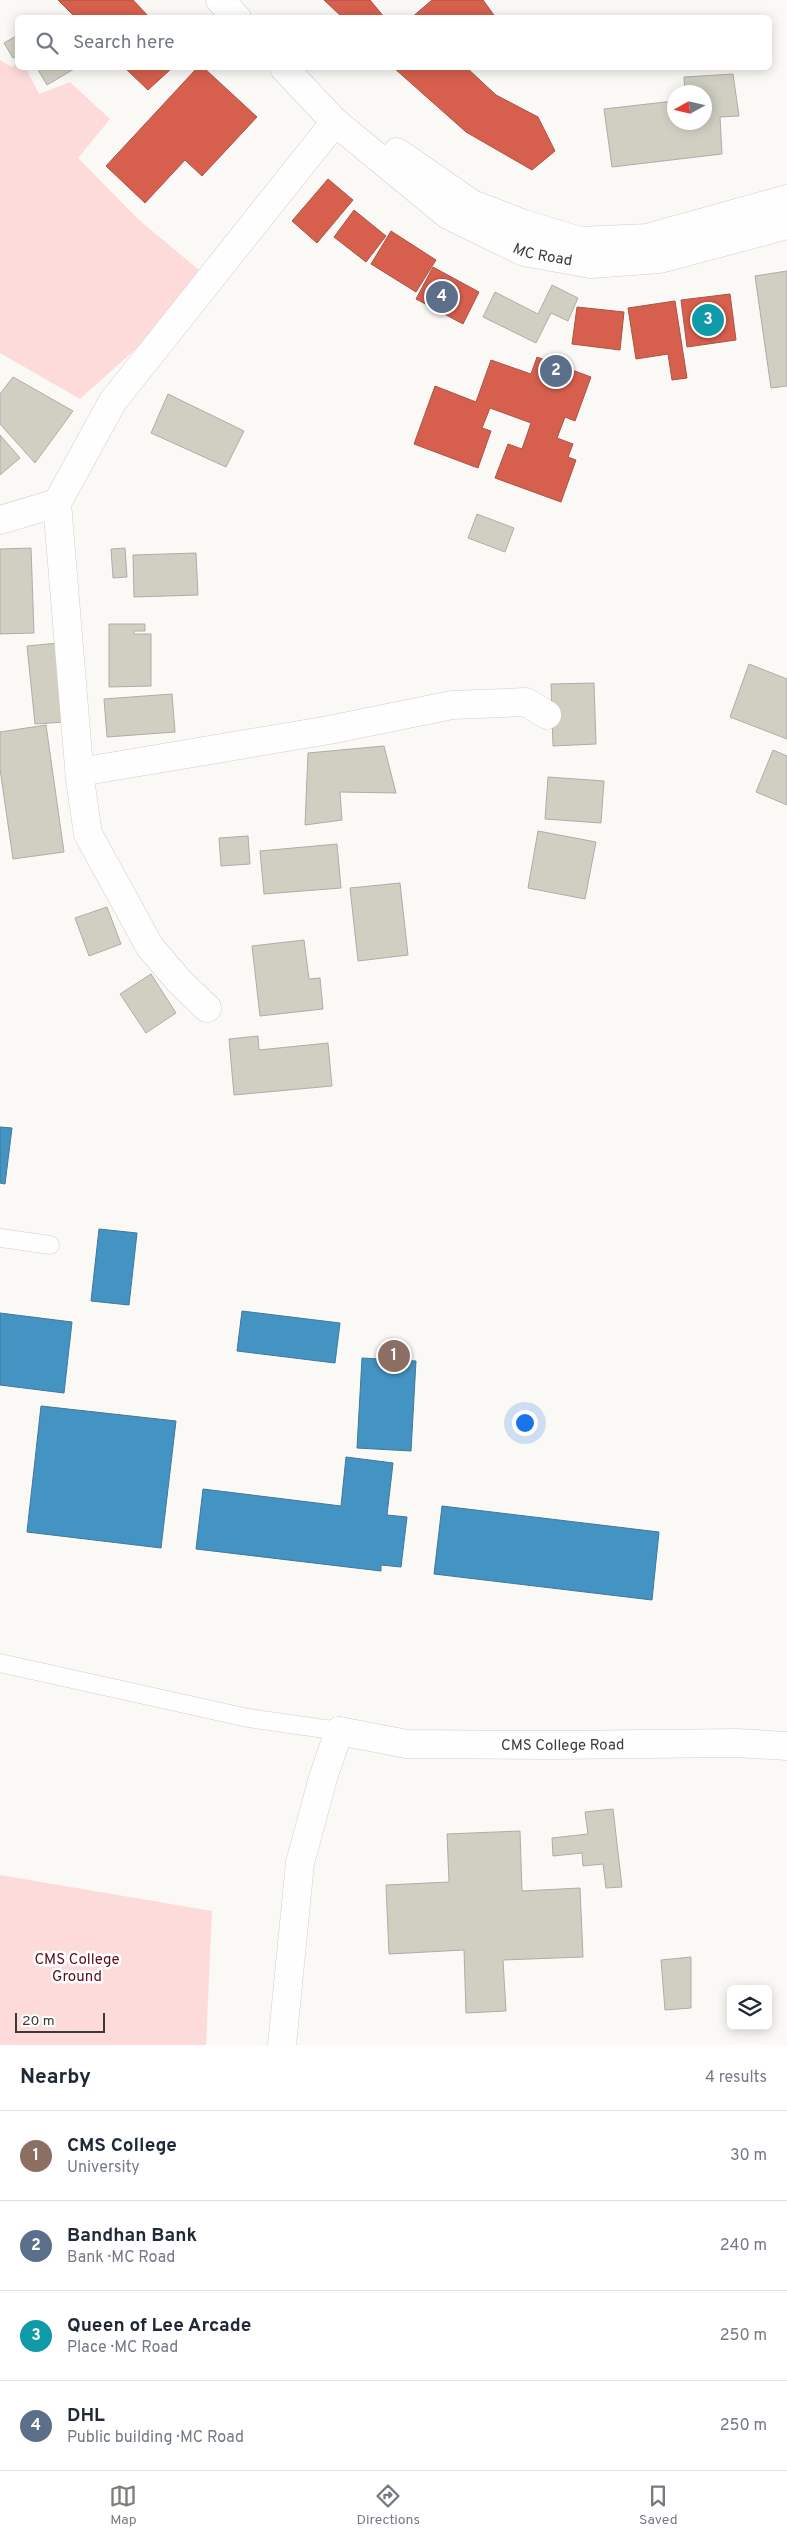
<!DOCTYPE html>
<html lang="en">
<head>
<meta charset="utf-8">
<style>
	:root { --surface:#fff; --page:#f6f6f7; --text:#1f2937; --muted:#747a83; --line:#e0e1e3; --accent:#807d79 }
	body { margin:0; font-family:Overpass,sans-serif; background:var(--page); color:var(--text) }
	.controls { position:absolute; right:15px; bottom:15px; display:grid; overflow:hidden; border-radius:8px; box-shadow:0 2px 12px #0003 }
	.controls button { width:45px; height:45px; display:grid; place-items:center; padding:0; border:0; border-bottom:1px solid var(--line); background:var(--surface); color:var(--text); font:25px sans-serif }
	.compass { position:absolute; left:667px; top:85px; width:45px; height:45px; border-radius:50%; background:var(--surface); box-shadow:0 2px 12px #0003; rotate:262deg }
	.scale { position:absolute; left:15px; bottom:12px; width:90px; box-sizing:border-box; padding-left:5px; border:2px solid #3d3a36; border-top:0; font-size:14px; line-height:18px; white-space:nowrap; color:#3d3a36; -webkit-text-stroke:4px #fff; paint-order:stroke }
	.you { position:absolute; left:524px; top:1422px; width:18px; height:18px; margin:-12px; border:4px solid #fff; border-radius:50%; background:#1a73e8; box-shadow:0 0 0 8px #1a73e833 }
	.badge { display:grid; place-items:center; width:32px; height:32px; border-radius:50%; background:var(--accent); color:#fff; font-size:16px; font-weight:700 }
	.pin { position:absolute; translate:-50% -50%; border:2px solid #fff; box-shadow:0 1px 5px #0006 }
	.list { margin:0; padding:0; list-style:none }
	h2 { display:flex; justify-content:space-between; align-items:center; height:65px; margin:0; padding:0 20px; font-size:21px }
	h2 small { font-size:16px; font-weight:400; color:var(--muted) }
	.list li { display:grid; grid-template-columns:32px 1fr auto; gap:15px; align-items:center; box-sizing:border-box; height:90px; padding:0 20px; border-top:1px solid var(--line) }
	.list b { display:block; font-size:19px; white-space:nowrap }
	.list p { margin:0; font-size:16px; white-space:nowrap; color:var(--muted) }
	.list em { font-size:16px; font-style:normal; color:var(--muted) }
	.icon { flex:none; width:28px; height:28px; fill:none; stroke:currentColor; stroke-width:2; stroke-linecap:round; stroke-linejoin:round }
	.map { position:relative; flex:none; width:787px; height:2045px; overflow:hidden }
	.search { position:absolute; background:var(--surface); box-shadow:0 2px 12px #0003; left:15px; right:15px; top:15px; height:55px; display:flex; align-items:center; gap:12px; box-sizing:border-box; padding:0 18px; border-radius:8px; color:var(--muted); font-size:19px }
	.sheet { height:425px; background:var(--surface) }
	nav { display:flex; justify-content:space-around; align-items:center; box-sizing:border-box; height:70px; border-top:1px solid var(--line); background:var(--surface); font-size:14px; color:var(--muted) }
	nav a { display:grid; justify-items:center; gap:2px }
	nav .on { color:var(--accent) }
	.map>svg:first-child { display:block }
	.green { fill:#fddbda }
	.shops { fill:#d6604d; stroke:#a85546 }
	.schools { fill:#4393c3; stroke:#417899 }
	.building { fill:#d0cfc2; stroke:#adadaa }
	.lines { fill:none; stroke-linecap:round; stroke-linejoin:round }
	.lane-casing { stroke:#d1cfcc; stroke-width:19 }
	.street-casing { stroke:#d1cfcc; stroke-width:29 }
	.secondary-casing { stroke:#d1cfcc; stroke-width:29 }
	.primary-casing { stroke:#d1cfcc; stroke-width:29 }
	.lane { stroke:#fefefe; stroke-width:18 }
	.street { stroke:#fefefe; stroke-width:28 }
	.secondary { stroke:#fefefe; stroke-width:28 }
	.primary { stroke:#fefefe; stroke-width:28 }
	.labels { text-anchor:middle; stroke-width:5; stroke-linejoin:round; paint-order:stroke }
	.street-label { font-size:15px; fill:#3d3a36; stroke:#fff }
	.park-label { font-size:15px; fill:#580d1c; stroke:#fff }
</style>
</head>
<body>
<div class="map">
<svg width="787" height="2045" viewBox="0 0 787 2045">
	<rect width="100%" height="100%" fill="#fbf9f6"/>
	<path class="green" d="M0,60L12,67L17,63L18,68H26L39,94L70,82L110,119L78,158L138,219L199,270L138,347L80,399L0,353Z
		M0,1875L212,1911L206,2045H0Z"/>
	<path class="shops" d="M58,0H133L150,18H76Z
		M324,0H370L384,17L343,18Z
		M432,0H483L496,18H411Z
		M125,68H172L148,90Z
		M197,68H204L257,117L202,176L185,160L145,203L106,166Z
		M394,68H467L496,95L538,117L555,151L532,170L466,132Z
		M328,179L353,200L317,243L292,221Z
		M354,210L386,236L366,262L334,237Z
		M391,231L436,260L416,292L371,264Z
		M433,267L479,292L463,324L416,299Z
		M730,294L736,340L687,347L681,300Z
		M675,301L687,378L672,380L668,354L636,359L628,308Z
		M577,307L624,312L620,350L572,344Z
		M537,357L591,377L575,421L565,417L557,438L573,444L568,457L576,460L561,502L495,478L508,444L522,449L531,423L490,408L482,428L491,431L478,468L414,444L435,386L476,402L491,360L531,374Z"/>
	<path class="schools" d="M0,1127L12,1128L5,1184L0,1183Z
		M99,1229L137,1233L129,1305L91,1301Z
		M242,1311L340,1323L335,1363L237,1351Z
		M0,1313L72,1322L64,1393L0,1385Z
		M362,1358L416,1361L411,1451L357,1448Z
		M41,1406L176,1421L161,1548L27,1532Z
		M346,1457L393,1463L387,1515L407,1517L401,1567L381,1565V1571L196,1549L203,1489L341,1506Z
		M442,1506L659,1532L652,1600L434,1574Z"/>
	<path class="building" d="M18,35V55L13,58L4,43Z
		M37,68H73L74,69L47,85Z
		M733,74L739,116L720,117L722,154L612,167L604,109L674,101V122H704V92H685L684,77Z
		M787,271V386L771,388L755,276Z
		M552,285L578,298L568,321L551,313L536,343L483,317L495,292L538,314Z
		M13,377L73,411L35,463L0,424V394Z
		M168,394L244,431L226,467L151,433Z
		M0,435L20,458L0,475Z
		M477,514L514,528L505,552L468,538Z
		M31,548L34,633L0,634V549Z
		M125,548L127,577L113,578L111,549Z
		M196,553L198,595L134,597L133,555Z
		M109,624H145V631H134V634H151V686L109,687Z
		M58,643L65,722L35,724L27,646Z
		M749,664L787,679V739L730,717Z
		M594,683L596,744L553,746L551,684Z
		M172,694L175,732L107,737L104,699Z
		M46,725L64,852L13,859L0,769V732Z
		M384,746L396,793L340,792L342,820L305,825L308,753Z
		M773,750L787,756V805L756,792Z
		M548,777L604,781L601,823L545,819Z
		M538,831L596,842L585,899L528,888Z
		M248,836L250,864L221,866L219,838Z
		M337,844L341,888L264,894L260,851Z
		M400,883L408,955L358,961L350,888Z
		M107,907L121,944L89,956L75,918Z
		M304,940L309,979L320,978L323,1009L260,1016L252,946Z
		M151,974L176,1013L146,1033L120,994Z
		M258,1036L259,1050L328,1043L332,1086L234,1095L229,1039Z
		M613,1809L622,1887L606,1888L603,1864L583,1866L582,1853L553,1856L552,1838L588,1834L585,1812Z
		M520,1831L522,1891L580,1888L583,1957L503,1960L506,2011L466,2013L464,1950L389,1954L386,1885L449,1882L447,1834Z
		M691,1957V2008L665,2010L661,1960Z"/>
	<g class="lines">
		<defs>
			<path id="lane" d="M0,1238L50,1245
				M0,1663L248,1718L339,1731"/>
			<path id="street" d="M57,503L80,779L88,834L150,947L179,981L207,1008
				M0,520L57,503L113,401L335,122
				M80,772L329,730L452,705L526,702L547,715
				M282,2045L300,1863L323,1778L339,1731"/>
			<g id="secondary">
				<path id="s1" d="M339,1731L407,1744L554,1745L737,1743L787,1746"/>
			</g>
			<g id="primary">
				<path d="M220,0L237,18"/>
				<path id="s2" d="M284,68L335,122L448,215L524,252L591,264L660,259L787,225"/>
				<path d="M397,152L472,204L524,224L580,241L647,238L787,199"/>
			</g>
		</defs>
		<use href="#lane" class="lane-casing"/>
		<use href="#street" class="street-casing"/>
		<use href="#secondary" class="secondary-casing"/>
		<use href="#primary" class="primary-casing"/>
		<use href="#lane" class="lane"/>
		<use href="#street" class="street"/>
		<use href="#secondary" class="secondary"/>
		<use href="#primary" class="primary"/>
	</g>
	<g class="labels">
		<g class="street-label">
			<text dy="5" stroke="none"><textPath href="#s2" startOffset="324">MC Road</textPath></text>
			<text dy="5" stroke="none"><textPath href="#s1" startOffset="225">CMS College Road</textPath></text>
		</g>
		<g class="park-label">
			<text x="77" y="1964">CMS College<tspan x="77" dy="17">Ground</tspan></text>
		</g>
	</g>
</svg>
<div class="controls">
<button><svg class="icon" aria-label="layers" viewBox="0 0 24 24"><path d="M12 4l9 5-9 5-9-5zM3 14l9 5 9-5"/></svg></button>
</div>
<svg class="compass" viewBox="-18 -18 36 36"><path d="M0-13l5 13h-10z" fill="#e53935"/><path d="M0 13l5-13h-10z" fill="#747a83"/></svg>
<div class="scale">20 m</div>
<div class="you"></div>
<div class="pin badge" style="left:394px;top:1356px;background:#8d6e63">1</div>
<div class="pin badge" style="left:556px;top:371px;background:#5c6f8a">2</div>
<div class="pin badge" style="left:708px;top:320px;background:#0f9aa8">3</div>
<div class="pin badge" style="left:442px;top:297px;background:#5c6f8a">4</div>
<div class="search"><svg class="icon" aria-label="search" viewBox="0 0 24 24"><circle cx="10" cy="10" r="6"/><path d="M15 15l6 6"/></svg>Search here</div>
</div>
<section class="sheet">
<h2>Nearby<small>4 results</small></h2>
<ul class="list">
<li><span class="badge" style="background:#8d6e63">1</span><div><b>CMS College</b><p>University</p></div><em>30 m</em></li>
<li><span class="badge" style="background:#5c6f8a">2</span><div><b>Bandhan Bank</b><p>Bank · MC Road</p></div><em>240 m</em></li>
<li><span class="badge" style="background:#0f9aa8">3</span><div><b>Queen of Lee Arcade</b><p>Place · MC Road</p></div><em>250 m</em></li>
<li><span class="badge" style="background:#5c6f8a">4</span><div><b>DHL</b><p>Public building · MC Road</p></div><em>250 m</em></li>
</ul>
</section>
<nav>
<a class="on"><svg class="icon" aria-label="map" viewBox="0 0 24 24"><path d="M3 6l6-2 6 2 6-2v14l-6 2-6-2-6 2zM9 4v14M15 6v14"/></svg>Map</a>
<a><svg class="icon" aria-label="directions" viewBox="0 0 24 24"><path d="M12 3l9 9-9 9-9-9zM9 14v-3h6M13 9l2 2-2 2"/></svg>Directions</a>
<a><svg class="icon" aria-label="saved" viewBox="0 0 24 24"><path d="M7 4h10v16l-5-4-5 4z"/></svg>Saved</a>
</nav>
</body>
</html>
